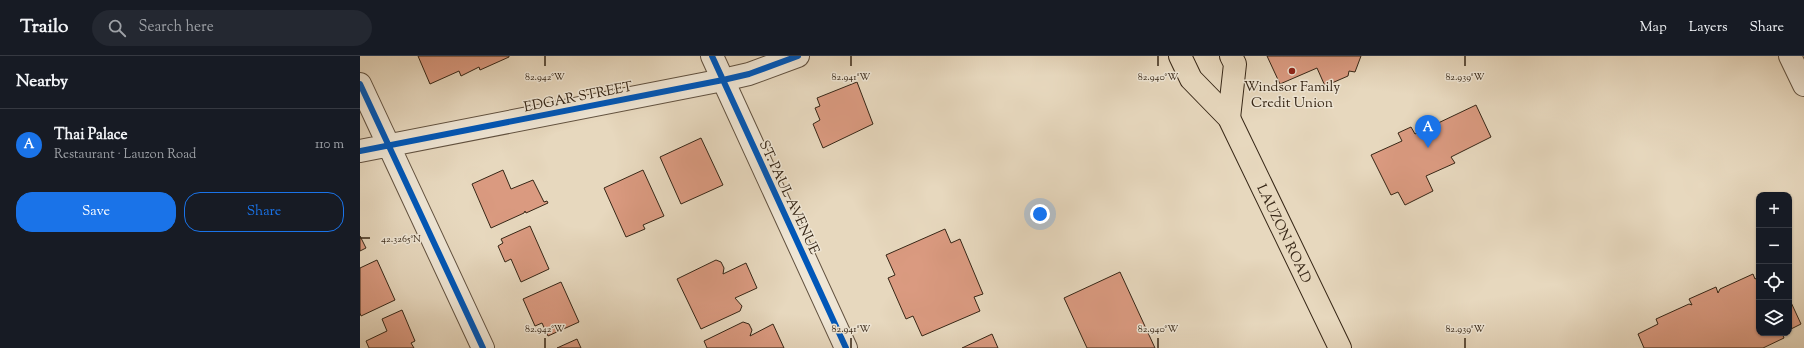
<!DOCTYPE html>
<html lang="en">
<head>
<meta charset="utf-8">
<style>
	:root { --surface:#171b24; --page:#242831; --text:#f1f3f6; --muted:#9ea1a6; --line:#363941; --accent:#1a73e8 }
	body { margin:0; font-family:"Sorts Mill Goudy",serif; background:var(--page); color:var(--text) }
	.controls { position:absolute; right:12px; bottom:12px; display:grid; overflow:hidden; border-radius:8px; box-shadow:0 1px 3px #0004 }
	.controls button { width:36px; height:36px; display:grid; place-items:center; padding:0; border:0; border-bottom:1px solid var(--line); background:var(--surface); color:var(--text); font:20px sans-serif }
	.you { position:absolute; left:680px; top:158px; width:14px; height:14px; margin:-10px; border:3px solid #fff; border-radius:50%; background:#1a73e8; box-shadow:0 0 0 6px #1a73e833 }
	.badge { display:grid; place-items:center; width:26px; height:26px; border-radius:50%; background:var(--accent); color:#fff; font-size:13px; font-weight:700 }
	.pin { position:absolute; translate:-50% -33px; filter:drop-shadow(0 1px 2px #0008) }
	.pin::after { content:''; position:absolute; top:21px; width:14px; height:12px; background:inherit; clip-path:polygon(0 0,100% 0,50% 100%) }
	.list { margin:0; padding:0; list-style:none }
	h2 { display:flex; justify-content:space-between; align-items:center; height:52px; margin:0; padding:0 16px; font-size:17px }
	h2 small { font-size:13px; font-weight:400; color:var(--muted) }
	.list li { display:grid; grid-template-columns:26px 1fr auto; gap:12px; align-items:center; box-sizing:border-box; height:72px; padding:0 16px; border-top:1px solid var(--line) }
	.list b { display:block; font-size:15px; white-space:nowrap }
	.list p { margin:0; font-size:13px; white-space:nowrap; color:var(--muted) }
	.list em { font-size:13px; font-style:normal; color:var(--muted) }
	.actions { display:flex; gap:8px; padding:12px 16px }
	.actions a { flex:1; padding:9px 0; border:1px solid var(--accent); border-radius:16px; text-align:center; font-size:14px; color:var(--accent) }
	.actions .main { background:var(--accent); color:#fff }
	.icon { flex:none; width:22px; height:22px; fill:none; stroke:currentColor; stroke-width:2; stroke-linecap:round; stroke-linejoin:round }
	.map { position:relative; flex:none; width:1444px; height:292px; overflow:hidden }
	header { display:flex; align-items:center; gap:24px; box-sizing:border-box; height:56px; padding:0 20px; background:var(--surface); border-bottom:1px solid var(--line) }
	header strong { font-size:19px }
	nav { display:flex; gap:22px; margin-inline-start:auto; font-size:14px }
	.search { width:280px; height:36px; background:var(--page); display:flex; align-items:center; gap:10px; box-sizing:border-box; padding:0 14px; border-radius:22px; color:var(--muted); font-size:15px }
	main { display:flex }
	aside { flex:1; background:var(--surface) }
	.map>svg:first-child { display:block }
	.building { fill:#da9a80; stroke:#362616 }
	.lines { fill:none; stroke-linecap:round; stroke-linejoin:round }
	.minor-casing { stroke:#625240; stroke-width:24 }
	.major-casing { stroke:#362616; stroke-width:24 }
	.minor { stroke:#efe6d5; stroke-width:22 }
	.major { stroke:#e7d8be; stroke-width:22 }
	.cycleway-casing { stroke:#efe6d5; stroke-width:8 }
	.cycleway { stroke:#0057b8; stroke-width:6 }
	.ticks { fill:none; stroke:#362616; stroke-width:1.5 }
	.poi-dot { fill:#8f2418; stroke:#efe6d5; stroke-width:1.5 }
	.labels { text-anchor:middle; stroke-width:3; stroke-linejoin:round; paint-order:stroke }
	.poi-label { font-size:14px; fill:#362616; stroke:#efe6d5 }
	.street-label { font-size:14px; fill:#362616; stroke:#efe6d5 }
	.ticks-label { font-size:10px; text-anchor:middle; fill:#362616; stroke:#efe6d5; stroke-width:3; stroke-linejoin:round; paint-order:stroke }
</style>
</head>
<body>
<header>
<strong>Trailo</strong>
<div class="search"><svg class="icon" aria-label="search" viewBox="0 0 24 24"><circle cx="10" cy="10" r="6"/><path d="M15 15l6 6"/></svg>Search here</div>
<nav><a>Map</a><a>Layers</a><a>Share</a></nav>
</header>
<main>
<aside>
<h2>Nearby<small></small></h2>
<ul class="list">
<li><span class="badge">A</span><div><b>Thai Palace</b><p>Restaurant · Lauzon Road</p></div><em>110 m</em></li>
</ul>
<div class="actions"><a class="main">Save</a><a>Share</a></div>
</aside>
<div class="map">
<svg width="1444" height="292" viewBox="0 0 1444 292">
	<rect width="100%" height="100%" fill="#e7d8be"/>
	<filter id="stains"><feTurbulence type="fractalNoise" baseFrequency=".005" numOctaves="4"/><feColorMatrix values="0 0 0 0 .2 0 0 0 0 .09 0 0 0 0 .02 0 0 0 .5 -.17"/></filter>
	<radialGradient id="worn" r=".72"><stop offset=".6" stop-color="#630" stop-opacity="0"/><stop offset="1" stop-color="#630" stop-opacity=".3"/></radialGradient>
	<path class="building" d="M58,0H149V1L120,14L119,11L101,20L99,15L70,28Z
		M907,0H1001L995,16L989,15L988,20L965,30L957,12L920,28Z
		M497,26L513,68L463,92L453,68L460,64L455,52L460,50L457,42Z
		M1116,49L1131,81L1091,101L1095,107L1066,120L1073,135L1045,149L1038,136L1031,139L1011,99L1042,85L1038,77L1051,71L1055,78Z
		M341,82L363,129L321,148L300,101Z
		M143,114L151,133L173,124L184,146L187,145L188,147L166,157L165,155L164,157L131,172L112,128Z
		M283,114L304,160L283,169L285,173L266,181L244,132Z
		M170,170L189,213L161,226L151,203L145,206L138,190L143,187L141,183Z
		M585,173L591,187L600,183L623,238L614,241L620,255L562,280L553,260L546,263L528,222L535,219L526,199Z
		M0,180L6,192L0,195Z
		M17,204L35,244L1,260L0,257V212Z
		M356,204L361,206L364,212L363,218L386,207L397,232L375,242L382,250L380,255L341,273L317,223Z
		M760,216L795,292H727L704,242Z
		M1393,218L1395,223L1399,221V277H1422L1424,282L1403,292H1284L1278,278L1298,268L1296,263L1329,248L1332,249L1329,243L1356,231L1358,237L1360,233Z
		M201,226L219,266L188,280L182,267L175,270L163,243Z
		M1429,242L1441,268L1429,274Z
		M42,254L55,285L51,287L54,292H9L6,285L27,275L22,263Z
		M383,266L389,268L392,274L390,280L413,268L424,292H347L344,285Z
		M632,278L638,292H602Z
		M217,283L221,292H197Z"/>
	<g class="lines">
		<defs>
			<path id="minor" d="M352,0L486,292
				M1430,0L1444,29
				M0,28L123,292
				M0,95L363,24L389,18L438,0"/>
			<g id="major">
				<path id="s1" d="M820,0L831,23L869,62L980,292"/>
				<path d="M869,62L875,8L871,0"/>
			</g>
		</defs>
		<use href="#minor" class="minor-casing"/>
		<use href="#major" class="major-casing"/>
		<use href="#minor" class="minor"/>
		<use href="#major" class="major"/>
		<defs>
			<path id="cycleway" d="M352,0L486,292
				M0,28L123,292
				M0,95L363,24L389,18L438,0"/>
		</defs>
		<use href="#cycleway" class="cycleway-casing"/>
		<use href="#cycleway" class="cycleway"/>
	</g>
	<path class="ticks" d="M185,0V10M491,0V10M798,0V10M1105,0V10M0,182H10M185,282V292M491,282V292M798,282V292M1105,282V292"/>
	<circle class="poi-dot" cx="932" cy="15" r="4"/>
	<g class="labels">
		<g class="poi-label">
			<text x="932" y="35">Windsor Family<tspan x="932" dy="16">Credit Union</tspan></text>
		</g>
		<g class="street-label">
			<text transform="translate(218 40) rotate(-11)" y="5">EDGAR STREET</text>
			<text transform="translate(430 141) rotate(65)" y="5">ST. PAUL AVENUE</text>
			<text dy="5" stroke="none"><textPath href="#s1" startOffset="208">LAUZON ROAD</textPath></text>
		</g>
	</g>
	<g class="ticks-label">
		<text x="185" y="24">82.942°W</text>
		<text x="491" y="24">82.941°W</text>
		<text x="798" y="24">82.940°W</text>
		<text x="1105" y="24">82.939°W</text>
		<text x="41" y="186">42.3265°N</text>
		<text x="185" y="276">82.942°W</text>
		<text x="491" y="276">82.941°W</text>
		<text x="798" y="276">82.940°W</text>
		<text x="1105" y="276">82.939°W</text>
	</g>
	<rect width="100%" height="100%" filter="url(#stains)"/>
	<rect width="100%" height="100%" fill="url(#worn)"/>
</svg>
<div class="controls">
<button>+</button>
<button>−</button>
<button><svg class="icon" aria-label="locate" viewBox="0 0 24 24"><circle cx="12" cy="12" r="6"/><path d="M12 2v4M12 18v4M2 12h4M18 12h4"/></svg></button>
<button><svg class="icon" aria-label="layers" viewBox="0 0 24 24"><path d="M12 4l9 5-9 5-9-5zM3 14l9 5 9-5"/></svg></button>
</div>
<div class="you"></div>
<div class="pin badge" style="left:1068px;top:92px">A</div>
</div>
</main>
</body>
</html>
